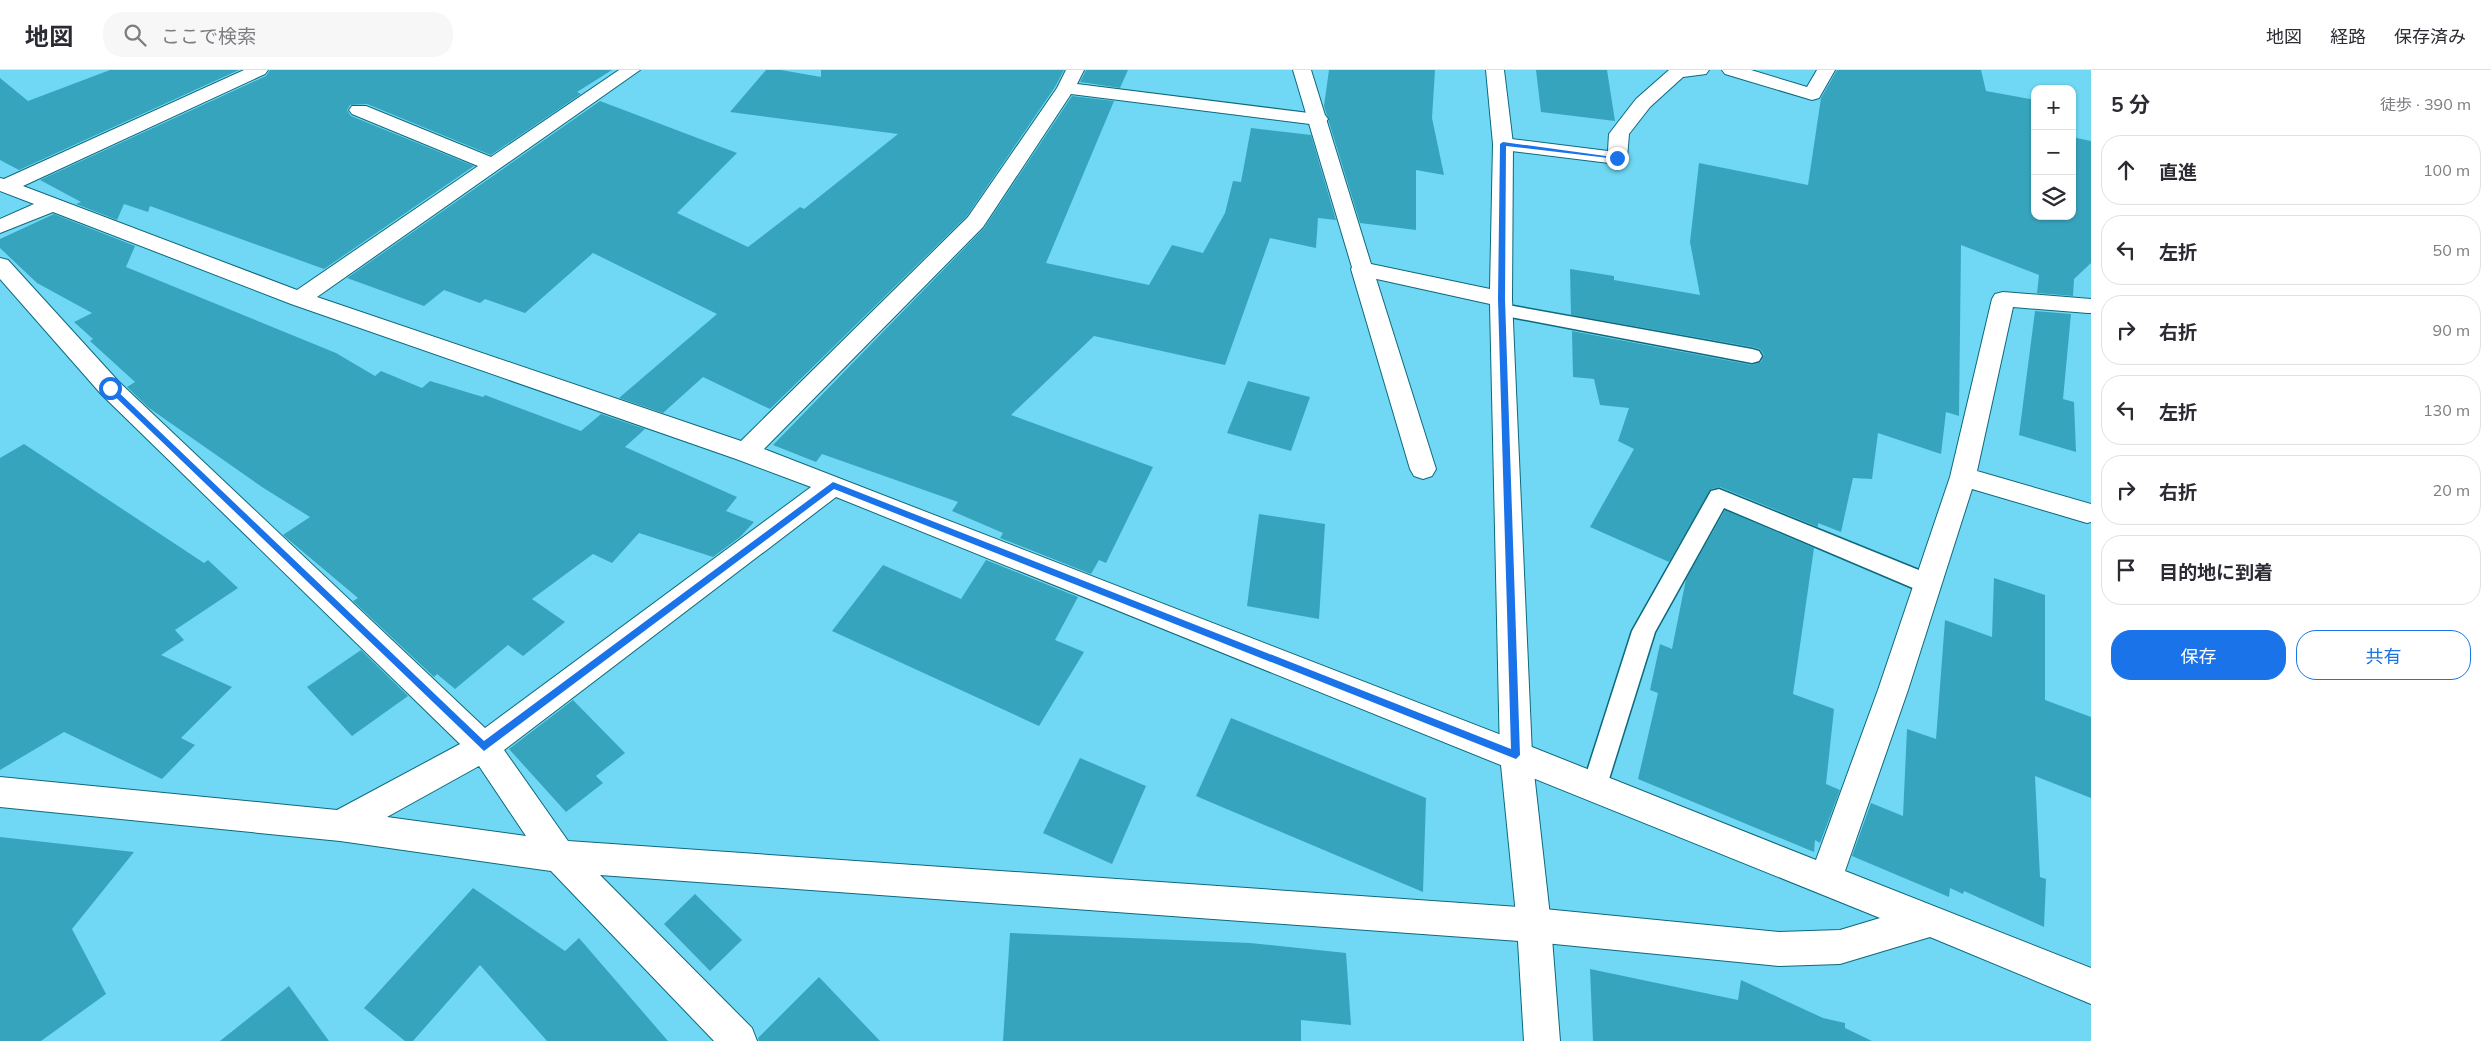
<!DOCTYPE html>
<html lang="ja">
<head>
<meta charset="utf-8">
<style>
	:root { --surface:#fff; --page:#f7f7f7; --text:#2b2b33; --muted:#7c7c81; --line:#e1e1e2; --accent:#1a73e8 }
	body { margin:0; font-family:Mulish,"Noto Sans JP",sans-serif; background:var(--page); color:var(--text) }
	.controls { position:absolute; right:15px; top:15px; display:grid; overflow:hidden; border-radius:10px; box-shadow:0 1px 4px #0004 }
	.controls button { width:45px; height:45px; display:grid; place-items:center; padding:0; border:0; border-bottom:1px solid var(--line); background:var(--surface); color:var(--text); font:25px sans-serif }
	.stop { position:absolute; width:15px; height:15px; margin:-11px; border:4px solid #1a73e8; border-radius:50%; background:#fff }
	.stop.end { background:#1a73e8; border-color:#fff; box-shadow:0 1px 5px #0008 }
	.list { margin:0; padding:0; list-style:none }
	h2 { display:flex; justify-content:space-between; align-items:center; height:65px; margin:0; padding:0 20px; font-size:21px }
	h2 small { font-size:16px; font-weight:400; color:var(--muted) }
	.list li { display:grid; grid-template-columns:32px 1fr auto; gap:15px; align-items:center; box-sizing:border-box; height:70px; margin:0 10px 10px; padding:0 10px; border:1px solid var(--line); border-radius:20px }
	.list b { display:block; font-size:19px; white-space:nowrap }
	.list em { font-size:16px; font-style:normal; color:var(--muted) }
	.actions { display:flex; gap:10px; padding:15px 20px }
	.actions a { flex:1; padding:11px 0; border:1px solid var(--accent); border-radius:20px; text-align:center; font-size:18px; color:var(--accent) }
	.actions .main { background:var(--accent); color:#fff }
	.icon { flex:none; width:28px; height:28px; fill:none; stroke:currentColor; stroke-width:2; stroke-linecap:round; stroke-linejoin:round }
	.map { position:relative; flex:none; width:2091px; height:971px; overflow:hidden }
	header { display:flex; align-items:center; gap:30px; box-sizing:border-box; height:70px; padding:0 25px; background:var(--surface); border-bottom:1px solid var(--line) }
	header strong { font-size:24px }
	nav { display:flex; gap:28px; margin-inline-start:auto; font-size:18px }
	.search { width:350px; height:45px; background:var(--page); display:flex; align-items:center; gap:12px; box-sizing:border-box; padding:0 18px; border-radius:20px; color:var(--muted); font-size:19px }
	main { display:flex }
	aside { flex:1; background:var(--surface) }
	.map>svg:first-child { display:block }
	.building { fill:#37a4be }
	.lines { fill:none; stroke-linecap:round; stroke-linejoin:round }
	.service-casing { stroke:#0d697d; stroke-width:3 }
	.minor-casing { stroke:#0d697d; stroke-width:2 }
	.tertiary-casing { stroke:#0d697d; stroke-width:2 }
	.service { fill:#fff; fill-rule:evenodd }
	.minor { fill:#fff; fill-rule:evenodd }
	.tertiary { fill:#fff; fill-rule:evenodd }
	.route { fill:#1a73e8 }
</style>
</head>
<body>
<header>
<strong>地図</strong>
<div class="search"><svg class="icon" aria-label="search" viewBox="0 0 24 24"><circle cx="10" cy="10" r="6"/><path d="M15 15l6 6"/></svg>ここで検索</div>
<nav><a>地図</a><a>経路</a><a>保存済み</a></nav>
</header>
<main>
<div class="map">
<svg width="2091" height="971" viewBox="0 0 2091 971">
	<rect width="100%" height="100%" fill="#70d8f4"/>
	<path class="building" d="M110,0H239L19,100L0,90V8L28,31Z
		M270,0H612L577,22L581,24L491,85L367,34L350,35L347,40L351,46L474,96L324,199L150,136L148,142L124,134L117,150L76,134L81,132L40,110L266,6Z
		M766,0H781L821,7V0H1064L1055,17L967,146L770,339L703,307L663,343L619,328L717,244L593,183L525,243L485,229L480,233L444,220L424,236L347,208L600,31L737,83L677,143L748,177L800,137L804,139L898,64L730,42Z
		M1086,0H1128L1120,18L1080,12Z
		M1329,0H1435L1432,48L1444,105L1416,100V160L1360,153L1324,36Z
		M1536,0H1607L1615,51L1541,42Z
		M1837,0H1981L1986,21L2035,30V146H2072V67L2091,71V193L2074,209L2073,226L2037,223L2039,205L1961,175L1959,346L1946,342L1941,384L1878,363L1872,409L1853,408L1841,462L1818,453V457L1720,417L1711,419L1669,492L1590,457L1634,379L1618,371L1629,338L1600,335L1594,309L1573,307L1572,261L1752,295L1761,292L1764,285L1760,279L1752,277L1571,245L1570,199L1614,206V210L1700,225L1690,172L1699,93L1808,115L1821,28Z
		M1072,26L1114,31L1046,193L1149,215L1172,175L1203,183L1225,143L1233,111L1241,112L1251,58L1311,65L1336,150L1318,148L1316,178L1270,168L1225,295L1094,266L1011,345L1153,397L1106,493L1099,490L1091,504L1000,468L1003,463L952,441L958,432L822,384L816,392L773,375L984,158Z
		M54,144L135,176L126,197L336,283L375,306L381,301L422,318L430,311L483,327L485,325L581,361L601,344L645,359L625,377L737,427L726,441L754,452L740,467L713,487L639,463L612,493L593,484L532,529L565,552L523,586L508,575L455,619L437,604L434,607L353,531L358,528L283,465L310,447L262,417L149,338L127,317L135,312L90,271L93,269L74,252L92,243L37,213L0,178V169Z
		M2035,241L2071,244L2063,329L2074,332L2076,382L2019,365Z
		M1248,311L1310,327L1291,381L1227,363Z
		M24,374L204,493L208,490L238,518L175,560L184,570L161,585L232,617L181,668L195,675L162,709L64,662L0,700V388Z
		M1725,440L1814,478L1793,624L1834,639L1826,714L1840,720L1820,773L1815,770L1814,782L1638,709L1658,623L1650,620L1660,574L1672,579L1686,509Z
		M1259,444L1325,454L1319,549L1247,536Z
		M986,490L1078,527L1055,570L1084,582L1039,656L832,561L883,495L961,529Z
		M1994,508L2045,525V630L2091,647V728L2035,706L2040,807L2046,809L2044,857L1964,821L1963,824L1950,818L1949,827L1852,786L1871,733L1903,746L1907,659L1936,669L1945,550L1992,567Z
		M361,580L408,626L352,666L307,617Z
		M573,630L625,683L596,706L603,713L566,742L509,679Z
		M1231,648L1426,728L1423,822L1196,726Z
		M1080,688L1146,716L1112,794L1043,763Z
		M0,767L134,782L72,859L106,924L41,971H0Z
		M473,818L565,881L579,868L668,971H547L480,895L413,971H405L364,938Z
		M695,824L742,870L710,901L664,854Z
		M1010,863L1250,873L1346,883L1351,955L1301,950V971H1003Z
		M1590,899L1738,930L1741,910L1823,948L1845,953V958L1872,971H1593Z
		M819,907L880,971H759L758,968Z
		M289,916L329,971H220Z"/>
	<g class="lines">
		<defs>
			<path id="service" d="M1502,234L1752,279L1759,281L1762,286L1759,291L1752,293L1495,244L1493,240L1495,236Z
				M1719,419L1936,507L1939,514L1936,521L1928,523L1920,521L1724,438L1655,562L1604,725L1595,729L1586,725L1582,717L1632,561L1711,421Z"/>
			<path id="minor" d="M244,0H268L265,4L23,116L297,220L478,96L352,44L349,40L352,36H366L491,87L619,0H640L317,227L741,371L968,147L1057,18L1066,0H1084L1077,14L1325,45L1328,49L1325,53L1318,55L1071,24L983,157L764,379L1527,675L1816,790L1878,620L1950,407L1992,229L1995,224L2003,222L2091,229V243H2088L2013,237L1977,401L2091,434V452L2087,453L1972,419L1908,620L1845,801L2091,898V934L1930,867L1840,894L1779,896L1534,872L600,805L752,958L757,971H714L551,801L340,771L0,737V707L337,740L460,674L101,324L0,209V188L8,190L119,312L485,658L811,417L736,389L291,234L53,142L0,163V149L34,134L0,121V108L4,109ZM836,427L1880,848L1840,860L1779,862L1534,838L568,771L504,680ZM479,696L526,766L387,747Z
				M1669,0H1709L1706,4L1683,7L1650,37L1629,64L1627,88L1624,92L1617,94L1503,80L1496,78L1493,74L1496,70L1503,68L1608,81L1609,64L1612,60L1636,29Z
				M1722,0H1751L1807,17L1817,0H1835L1819,28L1812,30L1725,4Z
				M1362,192L1370,194L1373,199L1436,399L1432,406L1423,409L1414,406L1410,399L1351,199L1354,194Z"/>
			<path id="tertiary" d="M1293,0H1311L1371,194L1490,219L1493,74L1486,0H1504L1513,74L1512,229L1532,685L1551,855L1560,971H1524L1517,855L1500,685L1490,234L1354,204Z"/>
		</defs>
		<use href="#service" class="service-casing"/>
		<use href="#minor" class="minor-casing"/>
		<use href="#tertiary" class="tertiary-casing"/>
		<use href="#service" class="service"/>
		<use href="#minor" class="minor"/>
		<use href="#tertiary" class="tertiary"/>
	</g>
	<path class="route" d="M1503,72L1620,88L1617,89L1506,76L1505,229L1520,685L1516,689L834,419L484,681L106,318L112,316L484,671L833,412L1511,679L1498,229L1500,74Z"/>
</svg>
<div class="controls">
<button>+</button>
<button>−</button>
<button><svg class="icon" aria-label="layers" viewBox="0 0 24 24"><path d="M12 4l9 5-9 5-9-5zM3 14l9 5 9-5"/></svg></button>
</div>
<div class="stop" style="left:110px;top:318px"></div>
<div class="stop end" style="left:1617px;top:88px"></div>
</div>
<aside>
<h2>5 分<small>徒歩 · 390 m</small></h2>
<ul class="list">
<li><svg class="icon" aria-label="ahead" viewBox="0 0 24 24"><path d="M12 20V5M6 11l6-6 6 6"/></svg><div><b>直進</b></div><em>100 m</em></li>
<li><svg class="icon" aria-label="left" viewBox="0 0 24 24"><path d="M17 20v-9H6M10 6l-5 5 5 5"/></svg><div><b>左折</b></div><em>50 m</em></li>
<li><svg class="icon" aria-label="right" viewBox="0 0 24 24"><path d="M7 20v-9h11M14 6l5 5-5 5"/></svg><div><b>右折</b></div><em>90 m</em></li>
<li><svg class="icon" aria-label="left" viewBox="0 0 24 24"><path d="M17 20v-9H6M10 6l-5 5 5 5"/></svg><div><b>左折</b></div><em>130 m</em></li>
<li><svg class="icon" aria-label="right" viewBox="0 0 24 24"><path d="M7 20v-9h11M14 6l5 5-5 5"/></svg><div><b>右折</b></div><em>20 m</em></li>
<li><svg class="icon" aria-label="arrive" viewBox="0 0 24 24"><path d="M6 21V4h12l-3 4 3 4H6"/></svg><div><b>目的地に到着</b></div></li>
</ul>
<div class="actions"><a class="main">保存</a><a>共有</a></div>
</aside>
</main>
</body>
</html>
